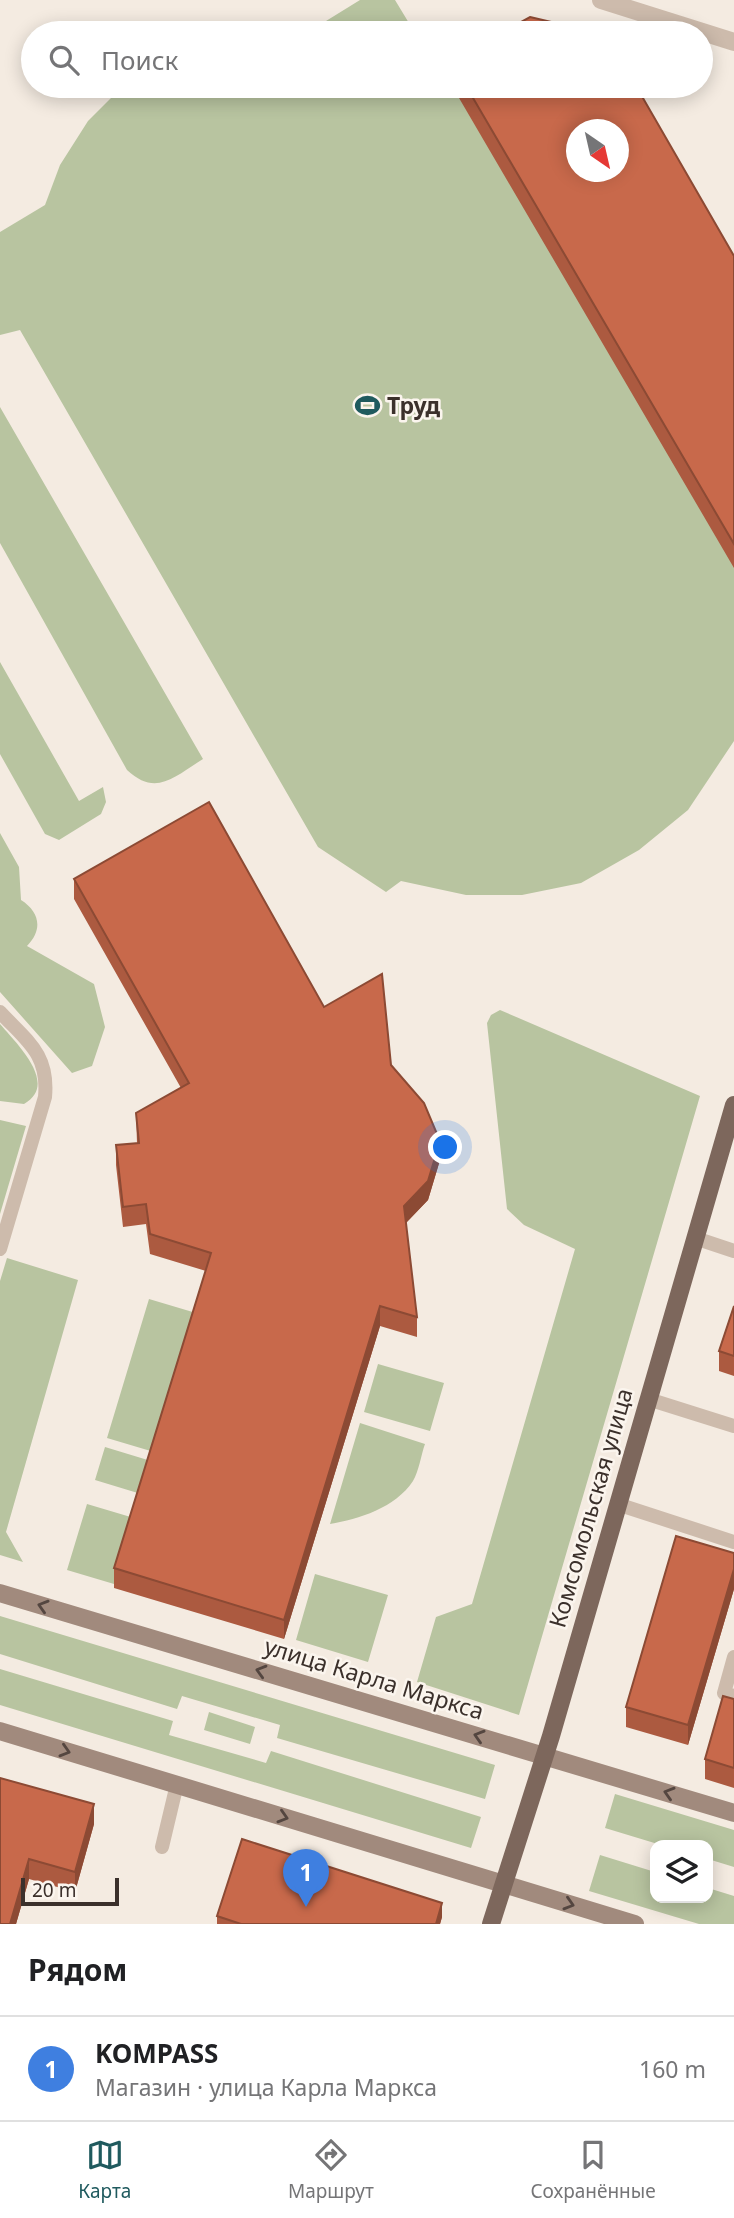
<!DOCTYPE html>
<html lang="ru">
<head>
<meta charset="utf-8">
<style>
	:root { --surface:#fff; --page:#f2f2f2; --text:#202124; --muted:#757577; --line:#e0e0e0; --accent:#1f5a5e }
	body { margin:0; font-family:"Noto Sans",sans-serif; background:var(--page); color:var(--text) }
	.controls { position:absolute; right:21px; bottom:21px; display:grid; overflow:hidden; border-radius:14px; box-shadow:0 4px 18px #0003 }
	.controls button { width:63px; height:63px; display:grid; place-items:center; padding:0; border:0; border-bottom:2px solid var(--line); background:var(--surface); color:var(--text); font:35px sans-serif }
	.compass { position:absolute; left:566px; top:119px; width:63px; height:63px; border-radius:50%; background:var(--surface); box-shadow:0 4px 18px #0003; rotate:146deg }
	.scale { position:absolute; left:21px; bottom:18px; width:98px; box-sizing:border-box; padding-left:7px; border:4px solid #3b302b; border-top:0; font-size:19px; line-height:24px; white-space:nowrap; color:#3b302b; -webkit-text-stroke:5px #fbf5ee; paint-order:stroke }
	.you { position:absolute; left:446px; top:1148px; width:24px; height:24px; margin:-18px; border:5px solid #fff; border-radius:50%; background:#1a73e8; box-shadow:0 0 0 10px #1a73e833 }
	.badge { display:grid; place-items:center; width:46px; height:46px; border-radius:50%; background:var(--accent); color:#fff; font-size:23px; font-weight:700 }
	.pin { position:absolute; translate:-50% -58px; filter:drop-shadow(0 2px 4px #0008) }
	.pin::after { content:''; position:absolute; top:37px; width:24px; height:21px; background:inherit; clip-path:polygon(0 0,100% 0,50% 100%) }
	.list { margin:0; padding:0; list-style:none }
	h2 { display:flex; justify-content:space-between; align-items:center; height:91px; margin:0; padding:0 28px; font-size:30px }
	h2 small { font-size:23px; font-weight:400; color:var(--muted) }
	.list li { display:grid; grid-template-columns:46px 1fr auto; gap:21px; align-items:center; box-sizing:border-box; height:105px; padding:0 28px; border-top:2px solid var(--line) }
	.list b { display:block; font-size:26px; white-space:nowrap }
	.list p { margin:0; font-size:23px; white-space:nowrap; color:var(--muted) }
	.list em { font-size:23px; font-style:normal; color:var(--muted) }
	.icon { flex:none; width:38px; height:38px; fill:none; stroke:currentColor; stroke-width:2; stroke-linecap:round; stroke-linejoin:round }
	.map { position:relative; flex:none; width:734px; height:1924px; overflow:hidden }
	.search { position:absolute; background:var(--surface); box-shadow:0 4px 18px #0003; left:21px; right:21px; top:21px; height:77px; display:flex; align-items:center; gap:18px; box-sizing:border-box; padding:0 24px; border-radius:38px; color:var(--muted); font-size:26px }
	.sheet { height:196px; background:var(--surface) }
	nav { display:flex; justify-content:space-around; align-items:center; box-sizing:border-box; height:98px; border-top:2px solid var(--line); background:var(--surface); font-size:19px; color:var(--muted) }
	nav a { display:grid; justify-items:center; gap:4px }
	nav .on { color:var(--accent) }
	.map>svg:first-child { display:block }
	.green { fill:#b8c4a0 }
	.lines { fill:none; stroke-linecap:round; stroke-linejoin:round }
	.service { stroke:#cdbbac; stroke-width:14 }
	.minor { stroke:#cdbbac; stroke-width:18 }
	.secondary { stroke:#a18a7d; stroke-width:18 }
	.primary { stroke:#7d675c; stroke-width:18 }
	.wall { fill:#ac5a40 }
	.shaded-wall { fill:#8c4a34 }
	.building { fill:#c8694b; stroke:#8c4a34; stroke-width:2; fill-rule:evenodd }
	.oneway { stroke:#544640 }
	.labels { text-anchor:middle; stroke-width:5; stroke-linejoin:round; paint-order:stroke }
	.poi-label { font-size:23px; font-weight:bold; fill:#3b302b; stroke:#fbf5ee; text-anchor:start }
	.street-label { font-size:23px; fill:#3b302b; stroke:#fbf5ee }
</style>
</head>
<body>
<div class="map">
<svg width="734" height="1924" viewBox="0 0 734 1924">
	<rect width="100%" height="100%" fill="#f4ebe1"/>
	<path class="green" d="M360,0H395L415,33H207L251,22L303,26L326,21Z
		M123,86H484L734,517V741L688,810L639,850L581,883L522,895H466L401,881L386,892L318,847L20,330L0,335V232L45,205L60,165L88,121Z
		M0,407L203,759C174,777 156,797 127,770L0,543Z
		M0,662L79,801L103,787L106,802L101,814L59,840L45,834L0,754Z
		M0,833L19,867L21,900C40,912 43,930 27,946L94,984L105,1027L92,1066L72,1073L0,992Z
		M500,1010L700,1096L519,1715L417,1682L436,1617L472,1604L575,1249L524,1225L507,1209L487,1023L491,1015Z
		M0,1024C15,1042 60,1084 24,1104L0,1101Z
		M0,1120L26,1126L0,1214Z
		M7,1258L78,1280L6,1532L23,1562L0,1555V1281Z
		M149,1299L196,1313L154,1452L107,1438Z
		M378,1364L444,1383L430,1431L364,1412Z
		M360,1423L425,1444C421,1455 419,1471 413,1481C395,1508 359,1519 330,1524Z
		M105,1447L151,1461L141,1494L95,1480Z
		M87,1504L134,1518L114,1584L67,1570Z
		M315,1574L388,1595L368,1662L296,1640Z
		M0,1616L495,1765L485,1799L277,1738L280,1725L182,1696L177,1709L0,1654Z
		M0,1669L173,1721L169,1735L266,1763L271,1751L481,1817L471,1848L0,1705Z
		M209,1712L255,1727L250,1744L204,1730Z
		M615,1794L734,1830V1867L708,1859V1845H661L605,1828Z
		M600,1855L655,1872V1898H708V1888L734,1896V1924H699L589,1891Z"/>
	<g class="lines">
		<path class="service" d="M0,1012C27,1041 49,1054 45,1097L0,1249
			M695,1238L734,1251
			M648,1399L734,1426
			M617,1504L734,1542
			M734,1657L724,1693L734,1696
			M162,1847L177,1784"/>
		<path class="minor" d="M601,0L734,42"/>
		<path class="secondary" d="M0,1593L734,1813
			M0,1731L635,1924"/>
		<path class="primary" d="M491,1924L551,1736L734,1105"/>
	</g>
	<path class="wall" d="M452,86H636L734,256V568Z
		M74,879L324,1007L391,1065L440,1160L428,1200L406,1223L417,1317V1337L380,1326L284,1639L114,1588V1568L206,1271L150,1254L146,1224L123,1227L116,1165V1145L137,1143L136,1113L181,1088L74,899Z
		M734,1306V1376L719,1371V1351Z
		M734,1553V1589L688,1745L626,1727V1707Z
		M734,1699V1788L705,1779V1759Z
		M0,1778L94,1824L75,1892L29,1879L16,1924H0Z
		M217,1916L442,1917L440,1924H217Z"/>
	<path class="shaded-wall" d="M440,1141V1160L428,1200L404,1225V1206Z
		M380,1306V1326L284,1639V1620Z
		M734,1569V1589L688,1745V1725Z
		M94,1804V1824L75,1892V1872Z
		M29,1859V1879L16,1924H10Z
		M442,1903V1917L440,1924H436Z"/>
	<path class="building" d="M530,17L598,33H501Z
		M466,86H636L734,256V544ZM577,130H619V172H577Z
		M209,802L324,1007L382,974L391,1065L424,1103L440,1141L428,1181L404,1206L417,1317L380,1306L284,1620L114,1568L211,1253L150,1234L146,1204L123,1207L116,1145L139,1143L136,1113L189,1083L74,879Z
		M734,1306V1356L719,1351Z
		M676,1536L734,1553V1569L688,1725L626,1707Z
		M723,1696L734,1699V1768L705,1759Z
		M0,1778L94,1804L75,1872L29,1859L10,1924H0Z
		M242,1839L442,1903L436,1924H241L217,1916Z"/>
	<defs><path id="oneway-chevron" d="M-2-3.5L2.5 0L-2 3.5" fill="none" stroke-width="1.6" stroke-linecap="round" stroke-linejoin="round" transform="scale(1.75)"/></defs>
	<g class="oneway">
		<use href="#oneway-chevron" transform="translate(43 1606) rotate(-163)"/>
		<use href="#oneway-chevron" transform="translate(261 1671) rotate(-164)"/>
		<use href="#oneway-chevron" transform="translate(479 1736) rotate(-163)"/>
		<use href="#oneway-chevron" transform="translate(65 1751) rotate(17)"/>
		<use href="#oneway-chevron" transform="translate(669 1793) rotate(-163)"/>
		<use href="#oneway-chevron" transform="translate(283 1817) rotate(17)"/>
		<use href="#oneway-chevron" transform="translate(569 1904) rotate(17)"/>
	</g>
	<defs>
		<symbol id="stadium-bare" viewBox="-9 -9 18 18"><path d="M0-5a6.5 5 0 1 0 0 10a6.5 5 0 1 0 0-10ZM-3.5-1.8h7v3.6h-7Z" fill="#1f5a5e" stroke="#fbf5ee" stroke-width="2.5" paint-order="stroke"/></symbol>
	</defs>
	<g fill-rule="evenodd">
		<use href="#stadium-bare" x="350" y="388" width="35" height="35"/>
	</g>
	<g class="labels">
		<g class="poi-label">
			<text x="387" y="414">Труд</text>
		</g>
		<g class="street-label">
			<text transform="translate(591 1508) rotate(-74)" y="8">Комсомольская улица</text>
			<text transform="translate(374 1679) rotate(17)" y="8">улица Карла Маркса</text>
		</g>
	</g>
</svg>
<div class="controls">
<button><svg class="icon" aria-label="layers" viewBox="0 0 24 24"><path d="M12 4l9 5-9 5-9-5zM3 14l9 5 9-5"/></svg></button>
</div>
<svg class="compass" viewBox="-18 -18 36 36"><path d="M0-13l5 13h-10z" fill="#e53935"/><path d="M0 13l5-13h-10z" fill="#757577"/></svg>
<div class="scale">20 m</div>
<div class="you"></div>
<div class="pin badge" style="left:306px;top:1907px;background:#3f7fe0">1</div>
<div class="search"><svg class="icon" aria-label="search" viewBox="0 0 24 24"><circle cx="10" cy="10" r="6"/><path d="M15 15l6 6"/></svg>Поиск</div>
</div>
<section class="sheet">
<h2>Рядом<small></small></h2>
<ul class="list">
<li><span class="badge" style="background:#3f7fe0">1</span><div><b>KOMPASS</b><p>Магазин · улица Карла Маркса</p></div><em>160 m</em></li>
</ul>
</section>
<nav>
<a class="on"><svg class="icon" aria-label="map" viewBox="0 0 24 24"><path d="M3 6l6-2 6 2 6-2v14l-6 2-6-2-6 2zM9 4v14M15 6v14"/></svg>Карта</a>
<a><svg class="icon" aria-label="directions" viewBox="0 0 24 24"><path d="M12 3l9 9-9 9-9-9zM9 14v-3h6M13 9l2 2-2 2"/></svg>Маршрут</a>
<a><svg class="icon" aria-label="saved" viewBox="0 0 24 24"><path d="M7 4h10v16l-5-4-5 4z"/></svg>Сохранённые</a>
</nav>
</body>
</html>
